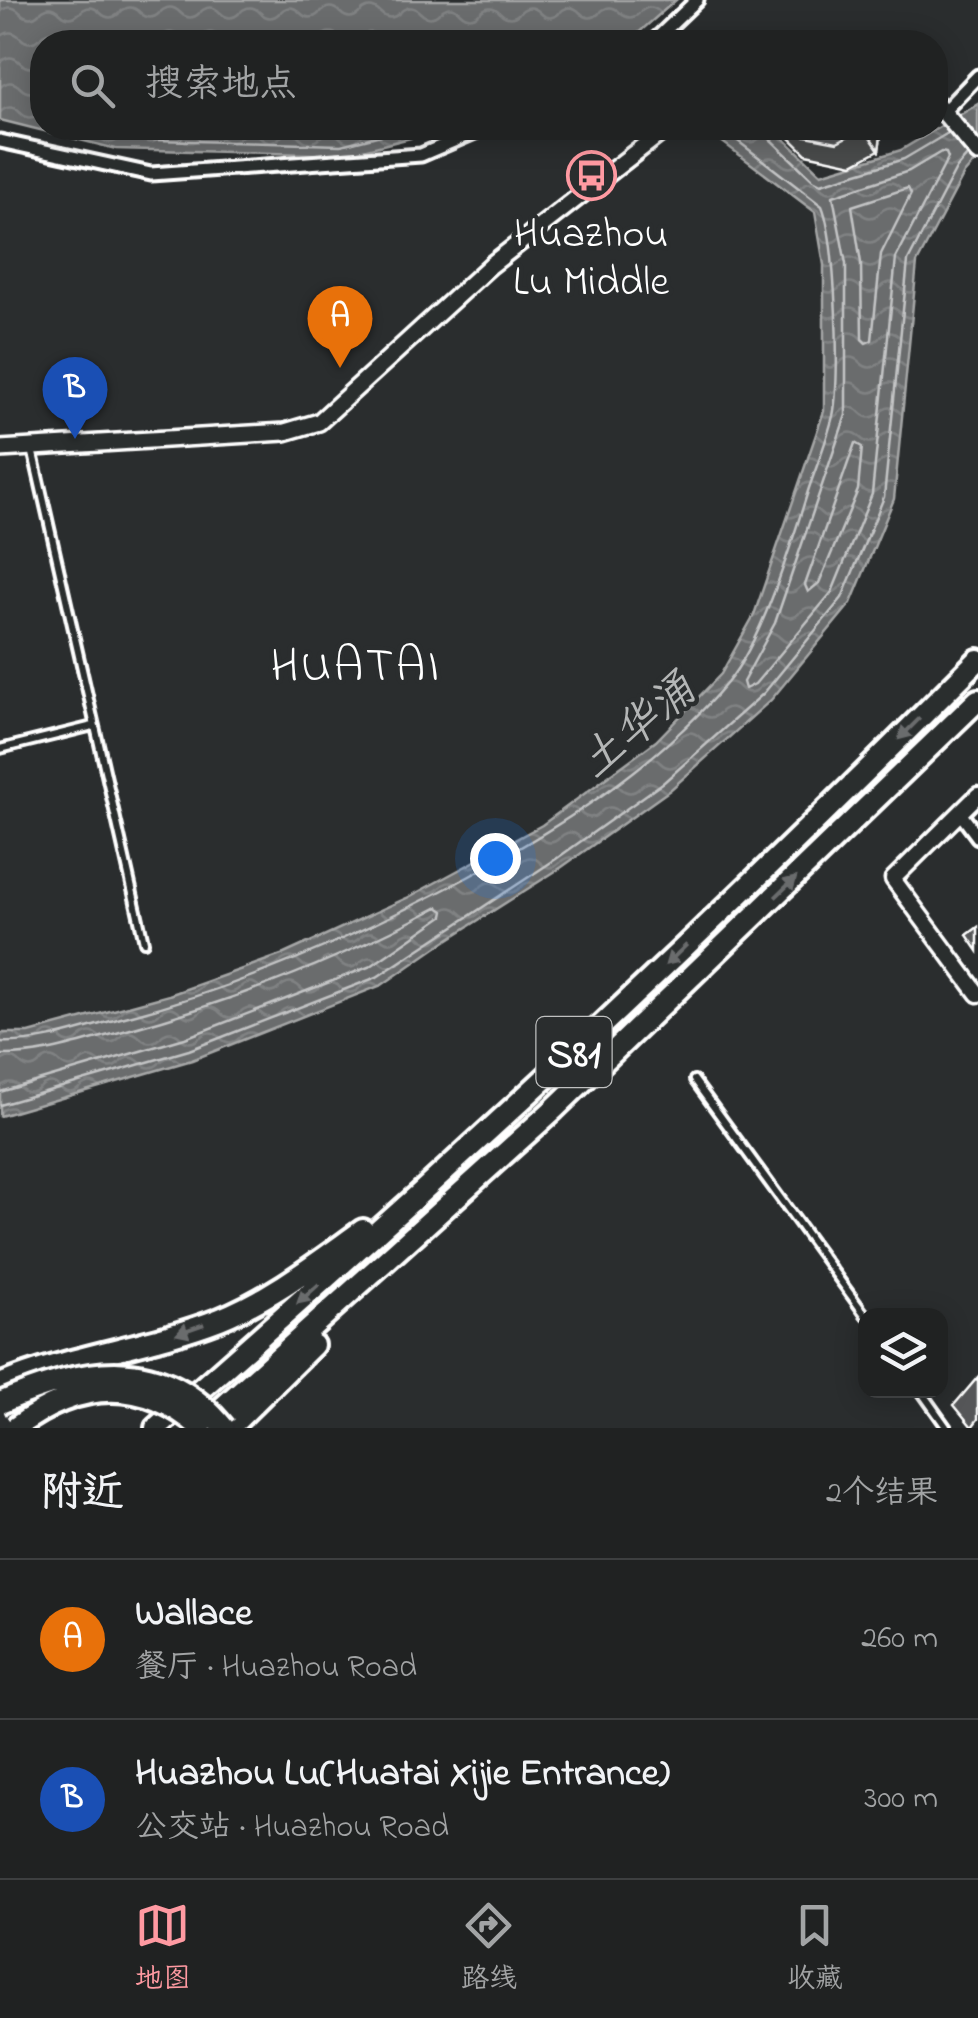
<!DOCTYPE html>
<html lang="zh">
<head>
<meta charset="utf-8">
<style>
	:root { --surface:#202222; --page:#282a2a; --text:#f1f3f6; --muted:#a2a4a5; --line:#3d3f40; --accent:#ff9aa2 }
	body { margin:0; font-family:"Indie Flower","LXGW WenKai TC",sans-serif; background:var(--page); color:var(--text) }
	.controls { position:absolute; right:30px; bottom:30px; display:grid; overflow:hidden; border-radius:20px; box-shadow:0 5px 25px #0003 }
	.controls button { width:90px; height:90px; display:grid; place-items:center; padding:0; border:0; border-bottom:2px solid var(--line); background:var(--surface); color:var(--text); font:50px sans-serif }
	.you { position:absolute; left:495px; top:858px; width:35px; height:35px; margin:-25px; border:8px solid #fff; border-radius:50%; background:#1a73e8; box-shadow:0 0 0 15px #1a73e833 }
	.badge { display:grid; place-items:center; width:65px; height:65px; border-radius:50%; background:var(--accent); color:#fff; font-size:32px; font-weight:700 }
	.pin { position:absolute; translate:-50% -82px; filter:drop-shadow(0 2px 5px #0008) }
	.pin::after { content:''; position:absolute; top:52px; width:35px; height:30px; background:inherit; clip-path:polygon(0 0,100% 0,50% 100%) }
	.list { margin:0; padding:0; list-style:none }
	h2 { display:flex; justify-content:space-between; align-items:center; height:130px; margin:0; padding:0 40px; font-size:42px }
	h2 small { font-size:32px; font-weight:400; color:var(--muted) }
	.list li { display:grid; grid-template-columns:65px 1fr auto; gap:30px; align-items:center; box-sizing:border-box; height:160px; padding:0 40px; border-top:2px solid var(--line) }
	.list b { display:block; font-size:38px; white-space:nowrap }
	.list p { margin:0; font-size:32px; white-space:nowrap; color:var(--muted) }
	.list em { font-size:32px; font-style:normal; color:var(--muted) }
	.icon { flex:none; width:55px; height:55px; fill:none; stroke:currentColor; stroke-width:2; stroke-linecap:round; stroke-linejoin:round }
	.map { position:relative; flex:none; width:978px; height:1428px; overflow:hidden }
	.search { position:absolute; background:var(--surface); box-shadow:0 5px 25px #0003; left:30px; right:30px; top:30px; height:110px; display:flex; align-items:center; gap:25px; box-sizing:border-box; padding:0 35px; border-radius:40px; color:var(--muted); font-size:38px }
	.sheet { height:450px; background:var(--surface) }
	nav { display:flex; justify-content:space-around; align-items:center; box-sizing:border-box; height:140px; border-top:2px solid var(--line); background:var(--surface); font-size:28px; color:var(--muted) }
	nav a { display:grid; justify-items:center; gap:5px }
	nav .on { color:var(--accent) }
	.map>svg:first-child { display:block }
	.water { fill:url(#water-waves); stroke:#a6a7a7; stroke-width:2.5 }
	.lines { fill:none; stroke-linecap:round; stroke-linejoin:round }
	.shore { stroke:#c3c4c5; stroke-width:2.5 }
	.service-casing { stroke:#fff; stroke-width:14 }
	.minor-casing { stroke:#fff; stroke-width:19 }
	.tertiary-casing { stroke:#fff; stroke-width:21 }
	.secondary-casing { stroke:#fff; stroke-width:22 }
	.motorway-casing { stroke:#fff; stroke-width:28 }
	.service { stroke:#2a2d2e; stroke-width:6 }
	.minor { stroke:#2a2d2e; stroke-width:11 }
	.tertiary { stroke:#2a2d2e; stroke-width:14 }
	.secondary { stroke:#2a2d2e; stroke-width:15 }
	.motorway { stroke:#2a2d2e; stroke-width:20 }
	.motorway-bridge-casing { stroke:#fff; stroke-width:28; stroke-linecap:butt }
	.motorway-bridge { stroke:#2a2d2e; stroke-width:20 }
	.wall { fill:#494b4c; stroke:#fff; stroke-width:2.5 }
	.shaded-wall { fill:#3c3d3e; stroke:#fff; stroke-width:2.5 }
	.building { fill:#555758; stroke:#fff; stroke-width:2.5 }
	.oneway { fill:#6a6c6d }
	.labels { text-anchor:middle; stroke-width:9; stroke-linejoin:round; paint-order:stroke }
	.shield { fill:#2a2d2e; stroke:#bfc0c0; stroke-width:2.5 }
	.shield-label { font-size:40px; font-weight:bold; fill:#fff }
	.poi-label { font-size:42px; fill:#fff; stroke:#2a2d2e }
	.water-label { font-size:45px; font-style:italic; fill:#b4b6b6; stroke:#2a2d2e }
	.quarter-label { font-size:48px; letter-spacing:2.5px; fill:#fff; stroke:#2a2d2e }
</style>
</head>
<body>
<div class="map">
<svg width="978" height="1428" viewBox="0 0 978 1428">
	<defs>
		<pattern id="water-waves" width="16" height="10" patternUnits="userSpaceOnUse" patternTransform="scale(2.5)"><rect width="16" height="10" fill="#6a6c6d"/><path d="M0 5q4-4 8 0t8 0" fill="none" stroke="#808283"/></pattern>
	</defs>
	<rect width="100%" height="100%" fill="#2a2d2e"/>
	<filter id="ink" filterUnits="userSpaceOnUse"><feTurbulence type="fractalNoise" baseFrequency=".01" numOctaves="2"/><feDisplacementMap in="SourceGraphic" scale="20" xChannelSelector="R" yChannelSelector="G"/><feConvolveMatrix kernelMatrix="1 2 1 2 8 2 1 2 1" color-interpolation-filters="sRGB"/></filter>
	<g filter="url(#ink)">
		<path class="water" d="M0,0H676L628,42H42V128H450L343,155L116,149L0,120Z
			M978,104V158L964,174L917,263L894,499L851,603L771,700L670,790L562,867L441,944L382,985L192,1060L0,1116V1033H29L169,995L284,954L407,898L542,825L656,741L721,674L754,615L824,411V265L815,212L704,128H773L821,174L901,150Z"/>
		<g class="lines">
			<path class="shore" d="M70,128L118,139L341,145L409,128
				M156,128L339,132L359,128
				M767,128L770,139L813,180L821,184L904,159L948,133
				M941,152L946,153L948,158L896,258L872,494L832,592L755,684L745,689L743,682L775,623L846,415V264L833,196L909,171Z
				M908,188L911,194L881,254L872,340L866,343L862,339L861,263L852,206Z
				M855,443L862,447L858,490L819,583L808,592L805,585Z
				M0,1042C43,1044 84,1028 125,1017C245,986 359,935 468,877C563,825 656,767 727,683C764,638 791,544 809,488C817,465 827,440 833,416C841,380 836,240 822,206L721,128
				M0,1055C40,1056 75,1044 113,1034C225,1004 336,962 438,907L444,911L443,916L371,966L185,1038L0,1092
				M0,1105L189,1050L377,977L556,859L664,782L764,693L842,598L884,497L908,261L956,169L967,156"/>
			<defs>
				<path id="service" d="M32,449L144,942
					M0,749L93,726
					M694,1080L866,1316
					M920,1390L947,1428"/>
				<path id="minor" d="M653,42L697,0
					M944,111L978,76
					M0,141L151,174L421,155L484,128
					M960,813L978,837"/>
				<path id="tertiary" d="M978,795L893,879L978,994"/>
				<path id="secondary" d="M936,103L978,153
					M0,449L285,432L319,422L491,265L667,128"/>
				<path id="motorway" d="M0,1385C71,1355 148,1347 220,1319C272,1298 318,1262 363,1230
					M201,1427L554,1109L978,700
					M156,1428C439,1182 713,926 978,660
					M229,1428L313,1345"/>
			</defs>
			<use href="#service" class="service-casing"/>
			<use href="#minor" class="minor-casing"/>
			<use href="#tertiary" class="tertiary-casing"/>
			<use href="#secondary" class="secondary-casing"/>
			<use href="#motorway" class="motorway-casing"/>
			<use href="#service" class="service"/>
			<use href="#minor" class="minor"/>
			<use href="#tertiary" class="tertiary"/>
			<use href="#secondary" class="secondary"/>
			<use href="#motorway" class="motorway"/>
			<defs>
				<path id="motorway-bridge" d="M0,1403C81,1368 161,1350 224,1428
					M15,1428C77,1382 141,1375 201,1428"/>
			</defs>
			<use href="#motorway-bridge" class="motorway-bridge-casing"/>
			<use href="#motorway-bridge" class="motorway-bridge"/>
		</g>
		<path class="wall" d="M780,128H882L879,150L853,164L806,154Z"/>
		<path class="shaded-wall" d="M864,128H882L879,150Z"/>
		<path class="building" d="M786,128H864L837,142L791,133Z
			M978,927V951L967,935Z
			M978,1377V1419L972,1427L954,1405Z"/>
		<defs><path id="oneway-solid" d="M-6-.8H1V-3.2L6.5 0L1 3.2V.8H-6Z" transform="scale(2.5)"/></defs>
		<g class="oneway">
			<use href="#oneway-solid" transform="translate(909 729) rotate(135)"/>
			<use href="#oneway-solid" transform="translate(786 887) rotate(-44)"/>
			<use href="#oneway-solid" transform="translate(676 955) rotate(136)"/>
			<use href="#oneway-solid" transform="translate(308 1294) rotate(138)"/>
			<use href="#oneway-solid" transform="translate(190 1329) rotate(161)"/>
		</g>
	</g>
	<defs>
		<symbol id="bus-ring" viewBox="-11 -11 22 22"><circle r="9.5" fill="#2a2d2e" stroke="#ff9aa2" stroke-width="1.5"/><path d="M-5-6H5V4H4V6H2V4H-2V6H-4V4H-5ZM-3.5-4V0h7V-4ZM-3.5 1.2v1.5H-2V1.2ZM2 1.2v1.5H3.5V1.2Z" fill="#ff9aa2"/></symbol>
	</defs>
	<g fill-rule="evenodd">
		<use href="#bus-ring" x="564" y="148" width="55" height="55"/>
	</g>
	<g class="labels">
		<rect class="shield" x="536.5" y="1017" width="75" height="70" rx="8"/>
		<g class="shield-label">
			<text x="574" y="1066">S81</text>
		</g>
		<g class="poi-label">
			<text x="591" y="246">Huazhou<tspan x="591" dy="48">Lu Middle</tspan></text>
		</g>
		<g class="water-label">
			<text transform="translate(636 724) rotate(-40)" y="16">土华涌</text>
		</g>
		<g class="quarter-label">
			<text x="356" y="680">HUATAI</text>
		</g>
	</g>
</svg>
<div class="controls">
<button><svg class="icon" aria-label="layers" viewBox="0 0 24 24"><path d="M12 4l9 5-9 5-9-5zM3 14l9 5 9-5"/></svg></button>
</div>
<div class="you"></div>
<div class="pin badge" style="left:340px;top:368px;background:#e8710a">A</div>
<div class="pin badge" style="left:75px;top:439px;background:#1a4fb4">B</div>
<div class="search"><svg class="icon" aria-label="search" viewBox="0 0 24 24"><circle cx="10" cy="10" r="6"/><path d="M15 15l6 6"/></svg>搜索地点</div>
</div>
<section class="sheet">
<h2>附近<small>2个结果</small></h2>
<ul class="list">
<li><span class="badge" style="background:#e8710a">A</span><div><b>Wallace</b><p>餐厅 · Huazhou Road</p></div><em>260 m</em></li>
<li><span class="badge" style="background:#1a4fb4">B</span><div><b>Huazhou Lu(Huatai Xijie Entrance)</b><p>公交站 · Huazhou Road</p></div><em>300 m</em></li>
</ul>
</section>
<nav>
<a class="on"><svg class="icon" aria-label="map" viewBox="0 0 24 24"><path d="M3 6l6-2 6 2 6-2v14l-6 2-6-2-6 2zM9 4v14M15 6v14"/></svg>地图</a>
<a><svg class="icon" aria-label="directions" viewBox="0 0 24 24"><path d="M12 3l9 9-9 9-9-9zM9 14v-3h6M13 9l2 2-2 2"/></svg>路线</a>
<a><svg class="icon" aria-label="saved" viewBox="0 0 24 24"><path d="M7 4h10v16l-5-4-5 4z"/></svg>收藏</a>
</nav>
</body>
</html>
